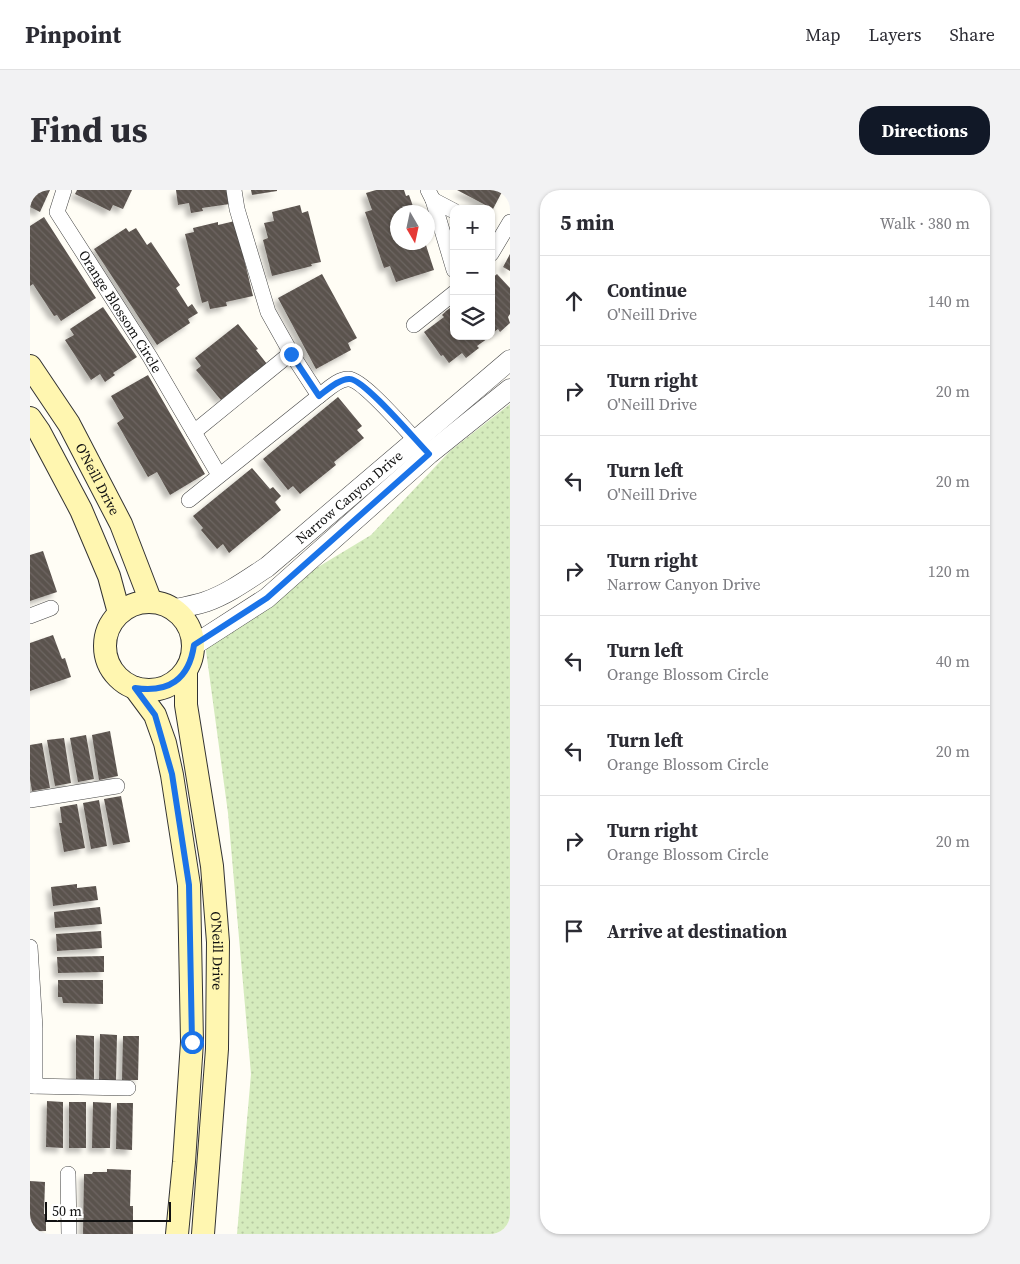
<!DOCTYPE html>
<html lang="en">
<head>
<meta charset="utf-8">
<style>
	:root { --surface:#fff; --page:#f2f2f3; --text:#2b2b33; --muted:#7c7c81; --line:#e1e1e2; --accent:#111827 }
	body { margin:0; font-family:"Source Serif 4",serif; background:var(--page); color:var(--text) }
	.controls { position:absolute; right:15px; top:15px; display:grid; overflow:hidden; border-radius:10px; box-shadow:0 1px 4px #0004 }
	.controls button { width:45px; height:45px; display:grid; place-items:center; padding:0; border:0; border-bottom:1px solid var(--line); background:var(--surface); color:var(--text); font:25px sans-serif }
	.compass { position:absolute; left:360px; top:15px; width:45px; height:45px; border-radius:50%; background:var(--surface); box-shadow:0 1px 4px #0004; rotate:171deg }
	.scale { position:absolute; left:15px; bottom:12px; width:126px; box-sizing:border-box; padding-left:5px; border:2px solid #111; border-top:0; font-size:14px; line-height:18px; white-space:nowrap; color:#111; -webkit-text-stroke:4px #fff; paint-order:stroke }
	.stop { position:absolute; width:15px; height:15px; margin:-11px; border:4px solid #1a73e8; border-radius:50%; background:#fff }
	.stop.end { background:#1a73e8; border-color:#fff; box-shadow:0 1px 5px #0008 }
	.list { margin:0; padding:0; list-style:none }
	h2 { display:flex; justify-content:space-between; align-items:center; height:65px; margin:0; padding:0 20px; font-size:21px }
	h2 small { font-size:16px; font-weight:400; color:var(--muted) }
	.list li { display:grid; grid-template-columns:32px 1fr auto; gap:15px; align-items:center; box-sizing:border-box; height:90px; padding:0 20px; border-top:1px solid var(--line) }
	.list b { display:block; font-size:19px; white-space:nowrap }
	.list p { margin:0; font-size:16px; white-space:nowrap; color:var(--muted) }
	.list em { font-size:16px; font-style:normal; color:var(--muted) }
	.icon { flex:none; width:28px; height:28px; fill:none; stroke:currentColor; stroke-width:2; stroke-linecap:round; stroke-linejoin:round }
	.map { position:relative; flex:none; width:480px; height:1044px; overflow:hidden; border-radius:20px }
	header { display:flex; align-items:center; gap:30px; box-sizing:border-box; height:70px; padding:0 25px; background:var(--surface); border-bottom:1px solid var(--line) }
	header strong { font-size:24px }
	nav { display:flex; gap:28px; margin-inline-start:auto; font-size:18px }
	.intro { display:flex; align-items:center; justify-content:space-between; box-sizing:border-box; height:120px; padding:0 30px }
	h1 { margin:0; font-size:35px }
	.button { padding:12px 22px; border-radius:20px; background:var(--accent); color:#fff; font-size:18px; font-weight:700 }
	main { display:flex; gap:30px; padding:0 30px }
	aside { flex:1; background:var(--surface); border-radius:20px; box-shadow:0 1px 4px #0004 }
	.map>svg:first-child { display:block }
	.grass { fill:url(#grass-dots) }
	.building { fill:url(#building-back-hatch); filter:url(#shadow) }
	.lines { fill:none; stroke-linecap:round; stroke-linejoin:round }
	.minor-casing { stroke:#444; stroke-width:16 }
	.tertiary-casing { stroke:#444; stroke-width:21 }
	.secondary-casing { stroke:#333; stroke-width:24 }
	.minor { stroke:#fff; stroke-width:15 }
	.tertiary { stroke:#fff; stroke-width:20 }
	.secondary { stroke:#fff6b0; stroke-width:22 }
	.route { stroke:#1a73e8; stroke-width:6 }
	.labels { text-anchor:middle; stroke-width:5; stroke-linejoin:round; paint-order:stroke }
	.street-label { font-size:14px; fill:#111; stroke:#fff }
</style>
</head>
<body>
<header>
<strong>Pinpoint</strong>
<nav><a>Map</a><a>Layers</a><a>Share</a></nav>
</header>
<div class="intro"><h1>Find us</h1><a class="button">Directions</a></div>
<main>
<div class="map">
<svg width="480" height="1044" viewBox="0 0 480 1044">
	<defs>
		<pattern id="grass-dots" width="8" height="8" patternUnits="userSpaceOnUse" patternTransform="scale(1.25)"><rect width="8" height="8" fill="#d5ebbd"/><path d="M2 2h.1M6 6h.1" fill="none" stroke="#b6c8a1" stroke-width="1.8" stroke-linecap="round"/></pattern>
		<pattern id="building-back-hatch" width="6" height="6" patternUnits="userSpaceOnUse" patternTransform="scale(1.25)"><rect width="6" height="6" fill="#5a524d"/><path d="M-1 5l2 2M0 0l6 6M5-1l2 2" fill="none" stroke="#6d6662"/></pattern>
		<filter id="shadow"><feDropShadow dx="-4.5" dy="4.5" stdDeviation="2.5" flood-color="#0004"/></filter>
	</defs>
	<rect width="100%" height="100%" fill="#fffdf5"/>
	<path class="grass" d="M480,214V1044H207L221,884L198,623L174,446L341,345L420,261Z"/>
	<path class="building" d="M0,0H20L10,22L0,17Z
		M47,0H102L93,19L83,15L80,21L45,4Z
		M146,0H198L200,14L172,18L173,21L161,23L159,13L148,15Z
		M221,0H247V1L222,5Z
		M346,0H374L376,6L379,5L385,22H368V52H395L404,80L366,92L360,76L354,78L335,22L342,20L336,3Z
		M427,0H473L463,19Z
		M270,15L272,23L278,21L291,72L281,74L282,76L242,86L233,50L238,48L234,33L244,31L242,22Z
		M14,27L66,108L31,131L27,125L24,126L3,94L0,96V36Z
		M205,31L223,106L196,112L197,116L180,119L178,111L172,113L155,44L164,42L163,38L188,32V35Z
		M96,38L99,42L106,38L117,55L121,52L150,95L146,98L158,117L162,114L168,123L158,129L160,133L127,155L64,59Z
		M480,64V81L473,77Z
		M292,84L327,148L318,153L321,160L286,179L248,108Z
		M467,84L480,98V124L478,127L480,133L470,142L468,139L461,144V89Z
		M424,115V146H461L447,156L449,158L436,168L432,163L419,173L413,165L411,166L394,142L414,127L412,125L416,121Z
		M73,117L107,167L83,183L85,185L75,192L70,184L61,190L35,150L44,145L40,139Z
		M208,134L228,159L226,160L237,174L191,210L166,180L171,176L165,168Z
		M118,185L175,284L140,305L127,282L118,287L87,233L94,228L81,206Z
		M308,207L332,236L327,240L334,248L304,272L306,275L270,304L263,296L258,300L233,269Z
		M222,278L240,299L243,297L251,306L245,312L251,320L199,363L193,354L187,359L171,340L173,338L163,326Z
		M13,361L27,402L0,411V365Z
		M23,445L32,469L35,468L41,487L0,501V453Z
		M80,541L88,586L69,590L62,545Z
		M56,545L64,589L48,592L40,548Z
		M34,548L41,593L25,596L17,550Z
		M12,553L20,598L2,601L0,589V555Z
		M91,606L100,652L83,655L74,609Z
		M69,610L77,656L61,659L53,613Z
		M47,614L55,658L34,662L29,633H32L30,617Z
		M47,694V698L66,696L68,710L23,716L21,697Z
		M70,717L72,734L25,738L24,722Z
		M71,741L72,758L27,761L26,744Z
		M74,766V782L28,783L27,767Z
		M28,790H73V814L33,813L32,807H28Z
		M70,844L87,845L86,891L69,890Z
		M46,845L64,846V890H46Z
		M93,846H109L108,890H92Z
		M17,911L33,912V958L16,957Z
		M39,912H56V958H39Z
		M63,912L81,913L80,958H62Z
		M87,913H103L102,960L86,959Z
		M77,979L101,980L100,1016H103V1044H53L54,984H62L63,982H77Z
		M0,991L15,992L14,1024H16V1041H0Z"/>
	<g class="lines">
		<defs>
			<g id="minor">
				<path id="s1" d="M34,0L27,22L120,167L189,285"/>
				<path d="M204,0L207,19L238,122L261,163L289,206"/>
				<path d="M398,0L403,10L424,80"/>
				<path d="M403,10L424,21"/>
				<path d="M461,64L480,32"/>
				<path d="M384,135L424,103"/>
				<path d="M164,242L261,163"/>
				<path d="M159,310L289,206C297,200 309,188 319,189C334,190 380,245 393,258"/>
				<path d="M0,426L21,418"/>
				<path d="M0,610L87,596"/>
				<path d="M0,757L5,838V896"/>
				<path d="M0,896L98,898"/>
				<path d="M38,984L39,1044"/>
			</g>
			<g id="tertiary">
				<path id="s2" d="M145,419C155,417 165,415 175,412C198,404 217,390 237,377L480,170"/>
				<path d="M164,455L237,408L399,264L480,199"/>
			</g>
			<g id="secondary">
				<path id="s3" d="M0,176L39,234L91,334L121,412"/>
				<path d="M0,228L9,241L51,320L79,386L89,423"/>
				<circle cx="119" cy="456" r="44"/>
				<path id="s4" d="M156,481V515L182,676L188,752L187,859L173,1044"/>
				<path d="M105,498L125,525L135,553L142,585L159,695L162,852L154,972L147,1044"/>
			</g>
		</defs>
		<use href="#minor" class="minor-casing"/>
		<use href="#tertiary" class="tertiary-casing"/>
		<use href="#secondary" class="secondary-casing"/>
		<use href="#minor" class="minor"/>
		<use href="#tertiary" class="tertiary"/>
		<use href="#secondary" class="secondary"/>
	</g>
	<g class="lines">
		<path class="route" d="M162,852L159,695L142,584L125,525L105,498C138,503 159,490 164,455L237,408L399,264C386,251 335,190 320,189C310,188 297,200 289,206L261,164"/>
	</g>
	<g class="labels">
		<g class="street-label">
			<text dy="5" stroke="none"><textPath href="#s1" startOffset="141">Orange Blossom Circle</textPath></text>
			<text dy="5" stroke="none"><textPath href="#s3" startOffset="132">O'Neill Drive</textPath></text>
			<text dy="5" stroke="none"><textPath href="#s2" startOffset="210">Narrow Canyon Drive</textPath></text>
			<text dy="5" stroke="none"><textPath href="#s4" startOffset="282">O'Neill Drive</textPath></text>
		</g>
	</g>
</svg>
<div class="controls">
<button>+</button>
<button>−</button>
<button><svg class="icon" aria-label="layers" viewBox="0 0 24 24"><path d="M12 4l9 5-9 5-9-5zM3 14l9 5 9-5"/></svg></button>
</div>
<svg class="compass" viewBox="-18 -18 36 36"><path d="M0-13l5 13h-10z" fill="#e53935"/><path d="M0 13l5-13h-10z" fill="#7c7c81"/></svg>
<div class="scale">50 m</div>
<div class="stop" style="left:162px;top:852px"></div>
<div class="stop end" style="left:261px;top:164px"></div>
</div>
<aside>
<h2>5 min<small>Walk · 380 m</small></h2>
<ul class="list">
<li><svg class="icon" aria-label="ahead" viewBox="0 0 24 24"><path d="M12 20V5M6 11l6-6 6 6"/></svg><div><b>Continue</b><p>O'Neill Drive</p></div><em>140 m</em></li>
<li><svg class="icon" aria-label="right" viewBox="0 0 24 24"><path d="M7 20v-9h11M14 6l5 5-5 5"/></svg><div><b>Turn right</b><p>O'Neill Drive</p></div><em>20 m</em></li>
<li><svg class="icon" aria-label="left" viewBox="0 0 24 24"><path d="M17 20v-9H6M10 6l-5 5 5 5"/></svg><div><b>Turn left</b><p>O'Neill Drive</p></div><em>20 m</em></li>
<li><svg class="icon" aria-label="right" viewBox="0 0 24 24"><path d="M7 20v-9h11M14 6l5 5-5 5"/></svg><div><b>Turn right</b><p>Narrow Canyon Drive</p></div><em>120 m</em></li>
<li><svg class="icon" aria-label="left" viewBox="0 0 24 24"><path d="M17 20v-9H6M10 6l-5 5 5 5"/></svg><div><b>Turn left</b><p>Orange Blossom Circle</p></div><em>40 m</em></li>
<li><svg class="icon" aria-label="left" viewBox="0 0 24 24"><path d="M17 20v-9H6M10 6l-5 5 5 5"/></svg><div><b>Turn left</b><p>Orange Blossom Circle</p></div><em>20 m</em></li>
<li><svg class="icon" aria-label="right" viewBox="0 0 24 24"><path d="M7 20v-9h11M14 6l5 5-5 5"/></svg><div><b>Turn right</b><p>Orange Blossom Circle</p></div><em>20 m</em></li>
<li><svg class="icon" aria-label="arrive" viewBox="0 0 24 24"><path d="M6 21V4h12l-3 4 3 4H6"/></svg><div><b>Arrive at destination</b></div></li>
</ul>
</aside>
</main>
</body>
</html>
